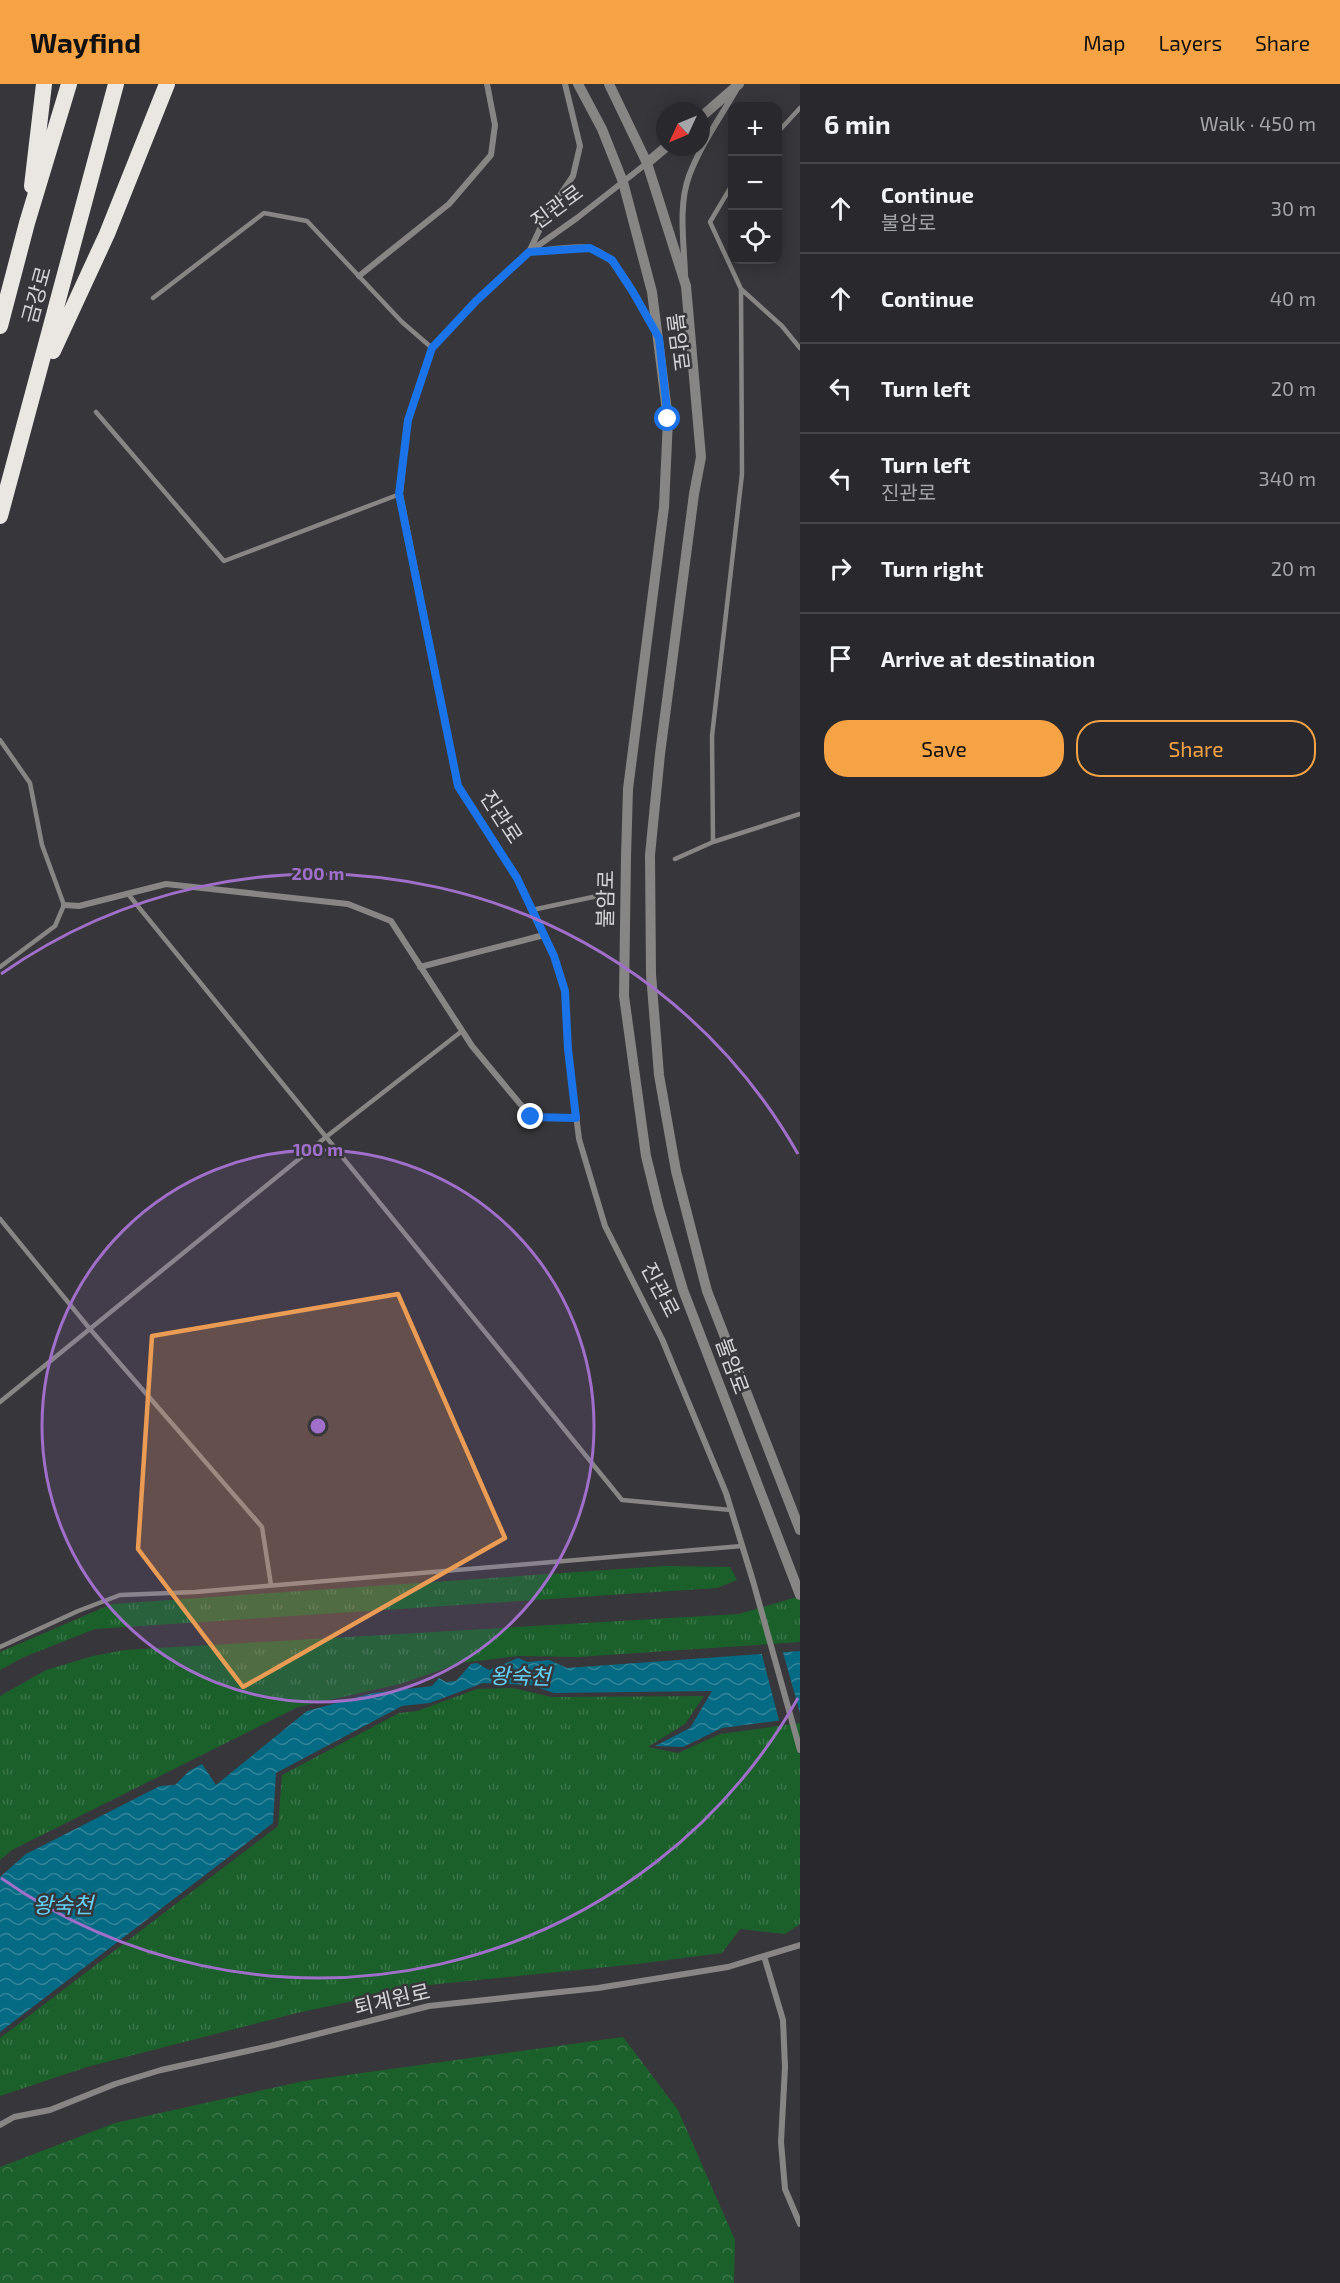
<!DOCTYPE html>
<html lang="en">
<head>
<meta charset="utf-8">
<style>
	:root { --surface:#29282c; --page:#313034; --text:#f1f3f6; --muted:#a5a6a9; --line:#454448; --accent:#f5a345 }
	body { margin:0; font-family:"Exo 2","Noto Sans KR",sans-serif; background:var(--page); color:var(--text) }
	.controls { position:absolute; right:18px; top:18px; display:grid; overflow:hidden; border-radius:12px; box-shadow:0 3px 15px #0003 }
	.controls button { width:54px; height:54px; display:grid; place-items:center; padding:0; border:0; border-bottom:2px solid var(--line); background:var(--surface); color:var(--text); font:30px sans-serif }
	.compass { position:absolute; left:656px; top:18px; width:54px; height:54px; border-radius:50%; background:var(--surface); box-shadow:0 3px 15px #0003; rotate:226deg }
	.stop { position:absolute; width:18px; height:18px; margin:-14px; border:4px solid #1a73e8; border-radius:50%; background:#fff }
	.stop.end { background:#1a73e8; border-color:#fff; box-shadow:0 2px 6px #0008 }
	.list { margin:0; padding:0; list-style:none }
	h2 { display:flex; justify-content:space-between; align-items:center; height:78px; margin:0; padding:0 24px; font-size:26px }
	h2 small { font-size:20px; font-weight:400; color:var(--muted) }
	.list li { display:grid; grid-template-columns:39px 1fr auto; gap:18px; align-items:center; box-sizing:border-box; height:90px; padding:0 24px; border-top:2px solid var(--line) }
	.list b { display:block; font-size:22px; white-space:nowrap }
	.list p { margin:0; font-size:20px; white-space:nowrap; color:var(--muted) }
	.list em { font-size:20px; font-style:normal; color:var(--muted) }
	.actions { display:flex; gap:12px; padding:18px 24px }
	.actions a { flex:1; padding:14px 0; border:2px solid var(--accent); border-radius:24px; text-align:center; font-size:21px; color:var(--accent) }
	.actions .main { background:var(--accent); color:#111 }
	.icon { flex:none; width:33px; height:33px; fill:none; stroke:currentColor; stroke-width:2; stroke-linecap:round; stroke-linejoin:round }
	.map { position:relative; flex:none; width:800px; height:2199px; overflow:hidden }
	header { display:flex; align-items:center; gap:36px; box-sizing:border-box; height:84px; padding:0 30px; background:var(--accent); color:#111 }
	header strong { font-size:28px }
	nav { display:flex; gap:33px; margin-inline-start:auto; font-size:21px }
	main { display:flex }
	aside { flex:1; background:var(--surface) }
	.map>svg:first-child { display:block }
	.grass { fill:url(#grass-tufts) }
	.forest { fill:url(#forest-crowns) }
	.water { fill:url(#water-waves) }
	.pier { fill:#37363a }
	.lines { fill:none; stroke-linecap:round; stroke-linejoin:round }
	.service { stroke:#888685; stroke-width:4.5 }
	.minor { stroke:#888685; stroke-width:6 }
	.tertiary { stroke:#888685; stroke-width:10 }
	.trunk { stroke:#eae6e2; stroke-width:16 }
	.route { stroke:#1a73e8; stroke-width:8 }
	.marked { fill:#f5a345; fill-opacity:0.2; stroke:#f5a345; stroke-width:4.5; stroke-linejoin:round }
	.ring { fill:none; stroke:#9f6fc9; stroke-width:3 }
	.labels { text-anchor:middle; stroke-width:5; stroke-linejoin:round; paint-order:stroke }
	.street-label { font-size:21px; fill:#d5d4d7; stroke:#37363a }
	.water-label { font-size:22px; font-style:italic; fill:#64d2f7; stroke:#37363a }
	.centre { fill:#9f6fc9; stroke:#37363a; stroke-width:3 }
	.ring-label { font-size:18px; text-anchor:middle; font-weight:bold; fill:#9f6fc9; stroke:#37363a; stroke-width:5; stroke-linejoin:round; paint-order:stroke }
</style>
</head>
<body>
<header>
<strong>Wayfind</strong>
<nav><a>Map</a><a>Layers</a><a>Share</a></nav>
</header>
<main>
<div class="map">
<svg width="800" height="2199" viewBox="0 0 800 2199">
	<defs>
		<pattern id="grass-tufts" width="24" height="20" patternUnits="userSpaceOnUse" patternTransform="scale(1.5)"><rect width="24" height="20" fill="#1b602b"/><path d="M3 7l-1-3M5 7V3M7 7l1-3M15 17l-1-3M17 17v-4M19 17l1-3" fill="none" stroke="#3b7649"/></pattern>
		<pattern id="forest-crowns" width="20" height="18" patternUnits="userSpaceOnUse" patternTransform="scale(1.5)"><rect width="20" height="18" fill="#1b602b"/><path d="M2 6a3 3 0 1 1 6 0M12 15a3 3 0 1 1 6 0" fill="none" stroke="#3b7649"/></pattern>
		<pattern id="water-waves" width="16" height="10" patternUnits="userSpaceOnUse" patternTransform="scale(1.5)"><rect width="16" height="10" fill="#056a84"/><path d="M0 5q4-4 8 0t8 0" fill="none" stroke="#34859a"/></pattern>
	</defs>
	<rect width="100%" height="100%" fill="#37363a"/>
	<path class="grass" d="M665,1482L730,1483L737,1496L717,1504L95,1545L24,1573L0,1586V1568L112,1520Z
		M800,1512V1558L578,1573L518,1572L461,1579L400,1600L298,1623L12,1766L0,1776V1612L46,1586L93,1572L125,1566L739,1530Z
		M513,1604L552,1613L704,1612L685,1640L648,1663L678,1669L720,1650L800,1639V1840L785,1850L740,1845L722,1869L637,1880L429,1901L297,1929L87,1983L0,2012V1954L278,1742L282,1691L399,1629L417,1627L477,1605Z"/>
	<path class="forest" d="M623,1953L678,2026L735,2156L734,2199H0V2083L115,2039L304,1997Z"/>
	<path class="water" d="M800,1567V1634L722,1644L683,1663L655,1662L690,1644L712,1607L554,1609L530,1601L483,1599L430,1619L402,1622L276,1689L273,1739L0,1948V1793L26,1770L160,1702L175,1701L189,1687L202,1680L216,1701L307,1627L373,1609L432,1602L439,1594L446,1598L456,1597L471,1580L477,1579L489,1586L518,1574L528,1578L549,1576L567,1584Z"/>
	<path class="pier" d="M782,1565L800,1629V1637L780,1640L761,1567Z"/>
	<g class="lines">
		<path class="service" d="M778,48L800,24
			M741,205L782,242L800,264
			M153,214L264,129L307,137L402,238L432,264
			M96,328L224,477L400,410
			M0,656L30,699L42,761L64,821L55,842L0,883
			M713,758L712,652L742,390L741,205L710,138L732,101
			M675,775L713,758L800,730
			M128,810L622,1416L731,1426
			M532,826L607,810
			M0,1135L90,1245L262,1443L271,1501
			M0,1318L326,1053L462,947
			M0,1563L78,1527L120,1511L195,1508L742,1462"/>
		<path class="minor" d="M565,0L580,62L573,92L546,132L529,168C544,167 575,161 589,164C619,170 641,222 654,246
			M647,79L577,134L529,168L476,217L432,264L408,336L400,410L458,702L517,794L554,872L565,907L568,965L579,1055L605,1142L662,1255L726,1409L753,1497L800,1666
			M685,190C684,159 678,122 689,92C700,62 720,34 736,6
			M359,192L449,120L491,71L495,41L487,0
			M64,821L79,822L166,800L348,820L391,837L472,962L531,1033L577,1034
			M420,883L544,851
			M764,1872L783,1936L785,1983L781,2058L785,2105L800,2140
			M0,2041L14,2033L50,2026L115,2000L161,1986L270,1962L429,1922L598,1904L728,1883L800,1861"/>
		<path class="tertiary" d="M578,0L602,45L623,98L652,208L668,335L664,423L628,705L626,773L624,912L646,1072L659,1125L683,1206L800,1511
			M609,0L647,79L686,202L701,373L694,410L660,670L650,771L651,890L659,991L676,1087L707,1207L800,1446
			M701,33L739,0
			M647,79L666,63"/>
		<path class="trunk" d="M32,102L44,0
			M0,242L27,139L69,0
			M53,267L107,150L167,0
			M0,432L116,0"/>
	</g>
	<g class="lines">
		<path class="route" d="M531,1033L576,1034L568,965L565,907L554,872L517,794L458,702L399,410L408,336L432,264L476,217L529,168L590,164L612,176L633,208L659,254L668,335"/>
	</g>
	<path class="marked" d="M398,1210L505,1454L243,1603L138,1465L152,1252Z"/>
	<circle cx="318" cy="1342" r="276" fill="#9f6fc9" fill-opacity=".12"/>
	<g class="ring">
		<circle cx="318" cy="1342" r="276"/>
		<path d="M798 1614A552 552 0 0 1 1 1794M1 890A552 552 0 0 1 798 1070"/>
	</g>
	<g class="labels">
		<g class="street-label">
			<text transform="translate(557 123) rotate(-36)" y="7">진관로</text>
			<text transform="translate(37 211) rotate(-75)" y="7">금강로</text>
			<text transform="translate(678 258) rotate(83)" y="7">불암로</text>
			<text transform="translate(501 733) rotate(57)" y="7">진관로</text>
			<text transform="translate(606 815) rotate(-89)" y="7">불암로</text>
			<text transform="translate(660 1206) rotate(63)" y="7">진관로</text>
			<text transform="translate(732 1282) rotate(70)" y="7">불암로</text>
			<text transform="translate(392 1916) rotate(-13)" y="7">퇴계원로</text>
		</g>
		<g class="water-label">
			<text transform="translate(520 1592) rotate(1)" y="8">왕숙천</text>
			<text x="63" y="1829">왕숙천</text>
		</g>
	</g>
	<circle cx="318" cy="1342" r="9" class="centre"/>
	<g class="ring-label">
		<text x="318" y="796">200 m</text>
		<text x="318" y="1072">100 m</text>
	</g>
</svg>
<div class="controls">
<button>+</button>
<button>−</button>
<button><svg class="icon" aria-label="locate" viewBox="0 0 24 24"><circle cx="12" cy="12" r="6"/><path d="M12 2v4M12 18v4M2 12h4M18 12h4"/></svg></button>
</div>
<svg class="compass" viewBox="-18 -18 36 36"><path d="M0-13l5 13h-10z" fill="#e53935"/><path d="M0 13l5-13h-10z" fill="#a5a6a9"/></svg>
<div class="stop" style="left:668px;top:335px"></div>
<div class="stop end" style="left:531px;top:1033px"></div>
</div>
<aside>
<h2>6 min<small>Walk · 450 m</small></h2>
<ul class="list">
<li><svg class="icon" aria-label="ahead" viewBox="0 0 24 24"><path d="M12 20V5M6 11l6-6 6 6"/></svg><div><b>Continue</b><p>불암로</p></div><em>30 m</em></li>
<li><svg class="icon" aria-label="ahead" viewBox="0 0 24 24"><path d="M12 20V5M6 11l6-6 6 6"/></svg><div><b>Continue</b></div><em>40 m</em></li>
<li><svg class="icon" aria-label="left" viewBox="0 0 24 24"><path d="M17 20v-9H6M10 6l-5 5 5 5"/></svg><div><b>Turn left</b></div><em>20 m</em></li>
<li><svg class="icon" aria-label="left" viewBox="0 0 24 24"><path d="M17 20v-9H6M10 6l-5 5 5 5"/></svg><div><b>Turn left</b><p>진관로</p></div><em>340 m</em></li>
<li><svg class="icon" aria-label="right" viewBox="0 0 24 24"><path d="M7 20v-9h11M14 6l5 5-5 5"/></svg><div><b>Turn right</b></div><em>20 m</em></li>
<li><svg class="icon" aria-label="arrive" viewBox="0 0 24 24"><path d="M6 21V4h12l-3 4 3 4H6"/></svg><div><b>Arrive at destination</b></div></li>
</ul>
<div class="actions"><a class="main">Save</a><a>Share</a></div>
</aside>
</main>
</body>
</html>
